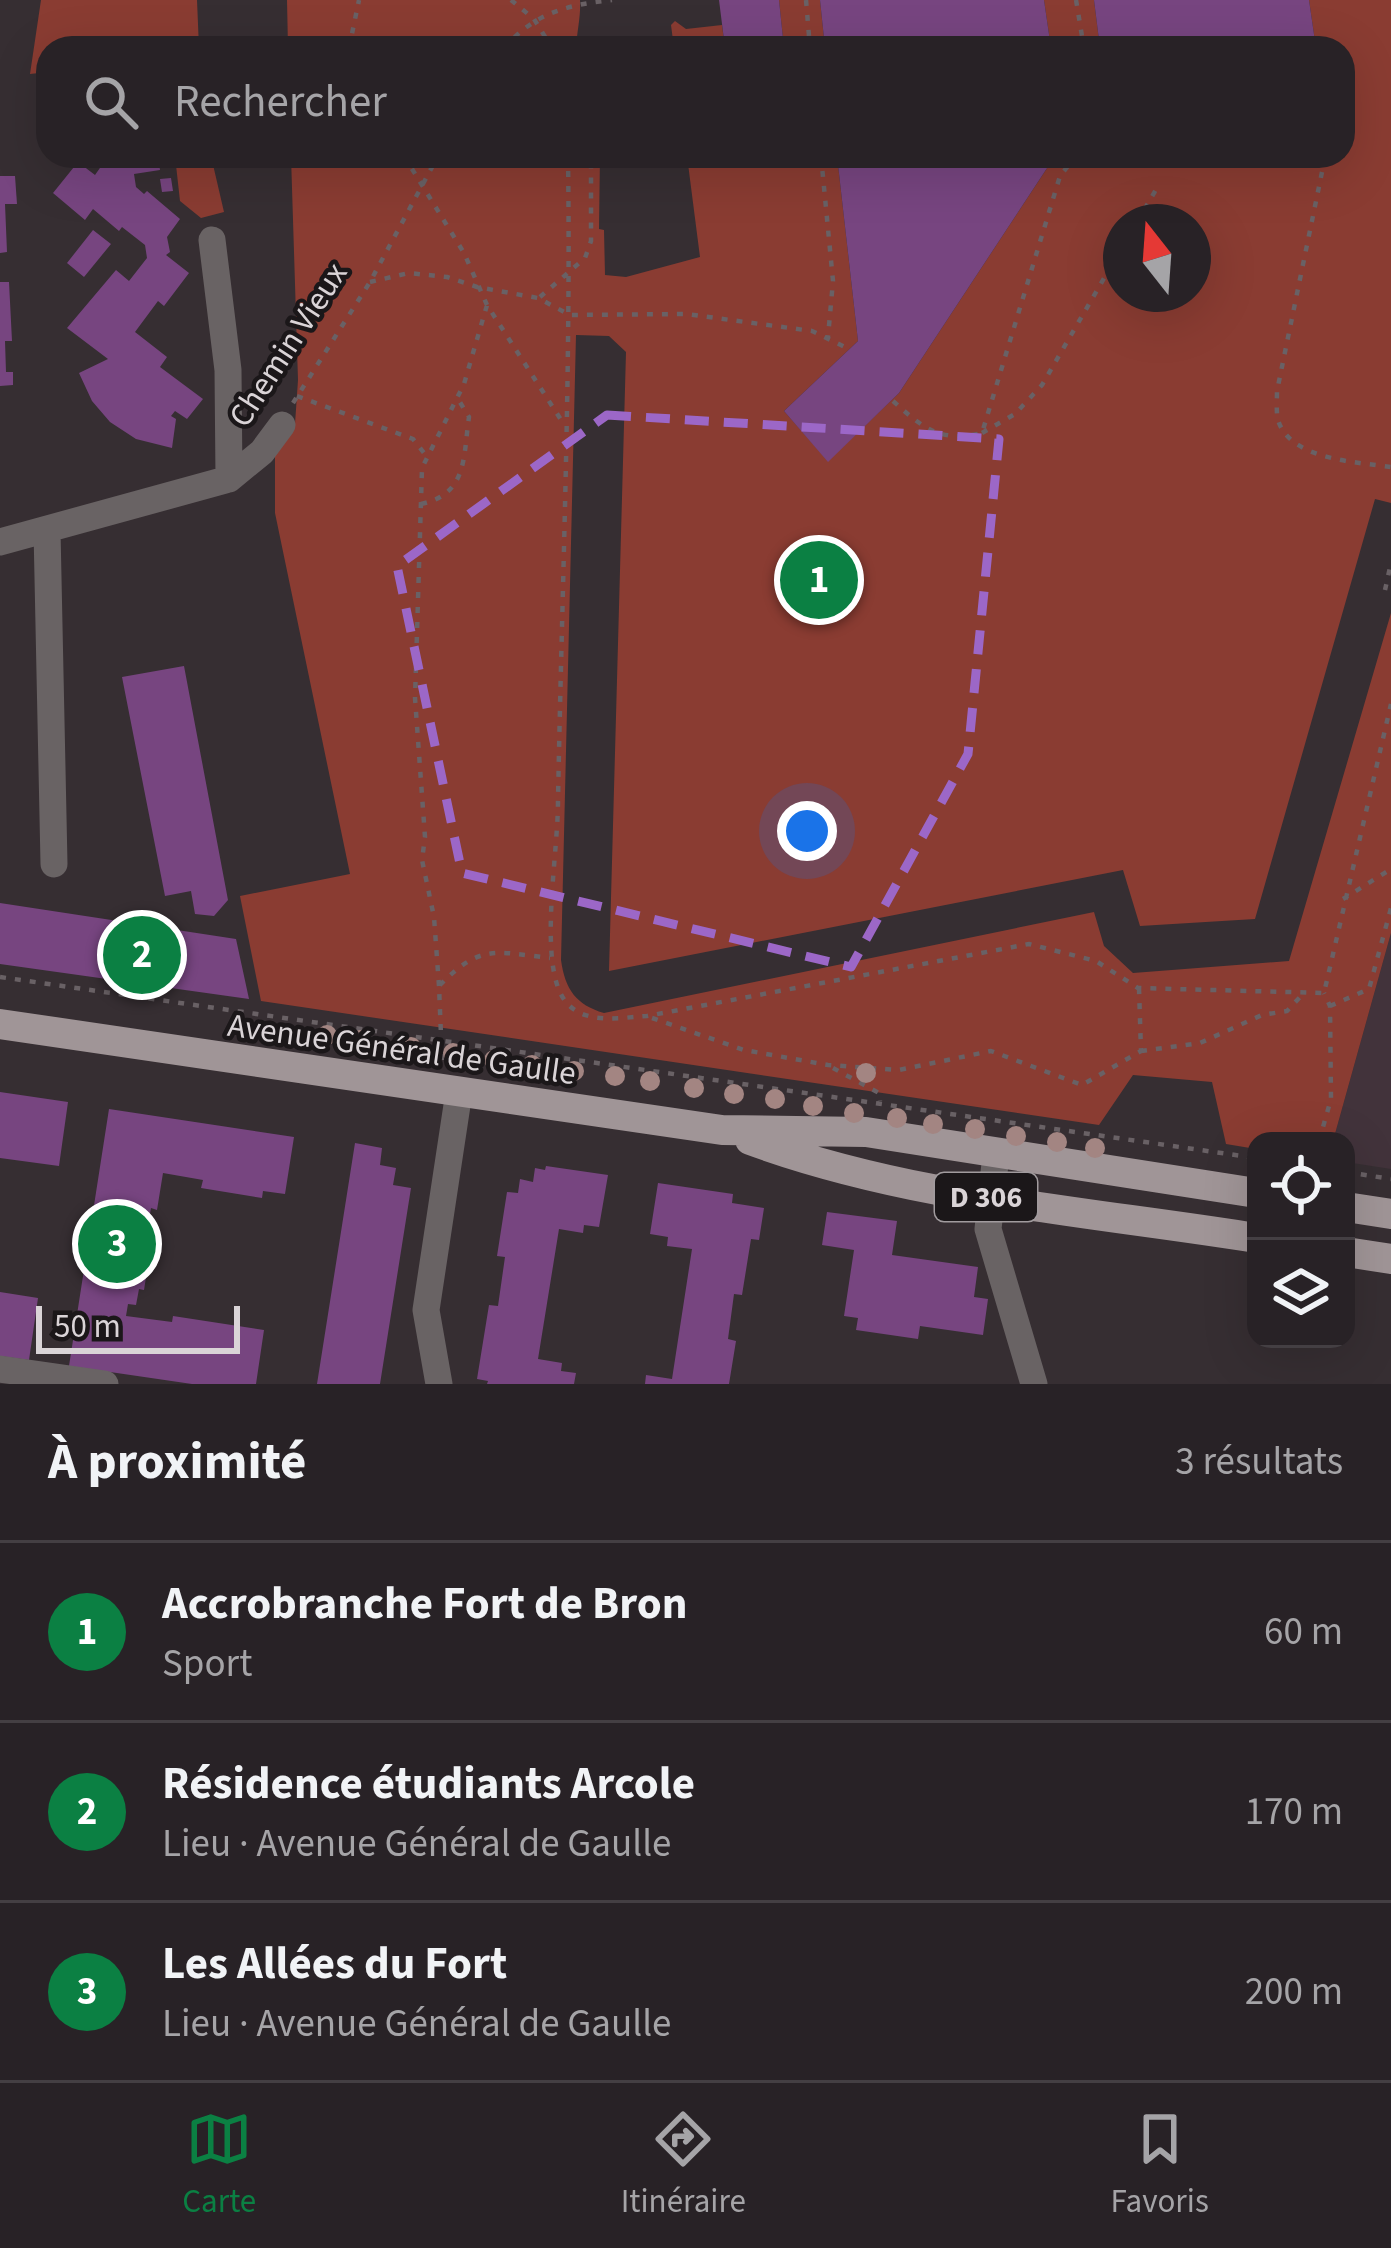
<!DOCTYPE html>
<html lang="fr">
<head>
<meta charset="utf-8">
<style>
	:root { --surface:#282226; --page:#342f32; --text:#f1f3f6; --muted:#a5a4a7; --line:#443f43; --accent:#0b8043 }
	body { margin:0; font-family:"Source Sans 3",sans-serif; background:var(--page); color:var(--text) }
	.controls { position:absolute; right:36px; bottom:36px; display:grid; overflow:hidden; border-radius:24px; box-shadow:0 12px 48px #0002 }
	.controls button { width:108px; height:108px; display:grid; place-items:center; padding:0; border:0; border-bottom:3px solid var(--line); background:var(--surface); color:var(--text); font:60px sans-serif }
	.compass { position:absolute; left:1103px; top:204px; width:108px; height:108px; border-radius:50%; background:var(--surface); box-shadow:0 12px 48px #0002; rotate:343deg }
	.scale { position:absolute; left:36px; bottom:30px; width:204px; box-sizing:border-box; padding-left:12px; border:6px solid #dad4d7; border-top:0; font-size:33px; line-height:42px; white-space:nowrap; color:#dad4d7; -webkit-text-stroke:9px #1b1719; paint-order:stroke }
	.you { position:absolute; left:807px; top:831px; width:42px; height:42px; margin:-30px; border:9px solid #fff; border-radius:50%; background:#1a73e8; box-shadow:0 0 0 18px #1a73e833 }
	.badge { display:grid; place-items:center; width:78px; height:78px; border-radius:50%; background:var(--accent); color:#fff; font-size:39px; font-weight:700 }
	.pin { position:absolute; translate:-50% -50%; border:6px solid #fff; box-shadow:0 3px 12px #0006 }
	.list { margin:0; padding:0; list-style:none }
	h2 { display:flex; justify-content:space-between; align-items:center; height:156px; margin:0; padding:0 48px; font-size:51px }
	h2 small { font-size:39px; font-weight:400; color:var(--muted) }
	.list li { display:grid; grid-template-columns:78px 1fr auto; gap:36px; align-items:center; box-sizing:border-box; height:180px; padding:0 48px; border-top:3px solid var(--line) }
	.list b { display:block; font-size:45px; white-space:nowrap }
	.list p { margin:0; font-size:39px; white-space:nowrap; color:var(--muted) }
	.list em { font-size:39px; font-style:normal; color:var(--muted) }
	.icon { flex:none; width:66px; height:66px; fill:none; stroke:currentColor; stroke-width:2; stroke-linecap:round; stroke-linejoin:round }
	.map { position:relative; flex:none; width:1391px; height:1384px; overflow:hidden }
	.search { position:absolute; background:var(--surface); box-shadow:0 12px 48px #0002; left:36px; right:36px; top:36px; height:132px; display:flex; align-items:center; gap:30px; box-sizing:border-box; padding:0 42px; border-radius:36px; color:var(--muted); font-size:45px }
	.sheet { height:696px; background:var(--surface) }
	nav { display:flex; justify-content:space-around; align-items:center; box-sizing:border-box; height:168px; border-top:3px solid var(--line); background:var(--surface); font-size:33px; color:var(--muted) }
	nav a { display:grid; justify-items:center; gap:6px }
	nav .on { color:var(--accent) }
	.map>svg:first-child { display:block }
	.built { fill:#42333b }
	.forest { fill:#8a3c32; fill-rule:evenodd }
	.building { fill:#774580 }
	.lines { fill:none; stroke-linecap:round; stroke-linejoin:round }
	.path { stroke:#696165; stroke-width:4.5; stroke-dasharray:6 9; stroke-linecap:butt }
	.minor { stroke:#696364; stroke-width:27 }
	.major { stroke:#a09597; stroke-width:30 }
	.tree { fill:#a38582 }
	.marked { fill:none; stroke:#9c67c7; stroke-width:9; stroke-dasharray:24 15; stroke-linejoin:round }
	.labels { text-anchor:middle; stroke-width:9; stroke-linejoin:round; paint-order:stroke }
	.shield { fill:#1b1719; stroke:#a19b9e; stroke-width:3 }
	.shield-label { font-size:30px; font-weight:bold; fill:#dad4d7 }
	.street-label { font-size:33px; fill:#dad4d7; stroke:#1b1719 }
</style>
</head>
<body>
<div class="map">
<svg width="1391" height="1384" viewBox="0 0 1391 1384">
	<rect width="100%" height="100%" fill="#362e32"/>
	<path class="built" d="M1391,933V1169L1346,1162V1141H1333Z"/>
	<path class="forest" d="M41,0H197L199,48H48V72L30,74Z
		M287,0H580C581,16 577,31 576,48H288Z
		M779,0H820L825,48H784Z
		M1044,0H1094L1100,48H1051Z
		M1309,0H1391V503L1375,499L1255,919L1140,926L1123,870L609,971L626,352L609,336L576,335L561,960C565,989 576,1005 604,1013L1094,912L1104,946L1133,973L1289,961L1391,613V933L1333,1141H1256V1149L1226,1144L1212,1082L1133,1075L1099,1125L261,1001L240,896L350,874L275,513V455L295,424L298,380L291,156H600L599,229L604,230L605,275L626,277L700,257L687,156H837L858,341L784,411L828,461L899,393L1055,156H1116L1118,162L1158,156H1343V48H1316ZM1121,222H1193V294H1121Z
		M675,21L686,29L722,25L725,48H674L671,25Z
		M175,156H211L224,212L201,218L180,201Z"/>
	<path class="building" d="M719,0H779L784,48H725Z
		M820,0H1044L1051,48H825Z
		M1094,0H1309L1316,48H1100Z
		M90,156H158L160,170L134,174L136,187L144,194L147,191L180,219L167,237L170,252L166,255L189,273L164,306L158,301L135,332L167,357L160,367L203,399L187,419L175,411L171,416L176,419L172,448L136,439L110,422L92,401L79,373L108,359L67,328L116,270L129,281L147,258L145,245L122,227L119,231L93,209L85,220L53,193L78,162L95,175L102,165Z
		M837,156H1055L899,393L828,462L784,411L858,341Z
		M0,176H15L17,204H5L7,252L0,253Z
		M171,178L173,191L162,192L160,179Z
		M93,230L111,244L84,277L67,263Z
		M0,282H9L12,341H5L6,372H13V385L0,386Z
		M184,666L228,900L214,916L195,914L191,891L165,896L122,677Z
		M0,903L236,939L249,999L0,964Z
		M0,1092L68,1102L59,1166L0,1158Z
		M109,1109L294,1137L285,1194L263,1191L262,1198L201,1188L203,1180L163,1173L157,1210L151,1208L144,1251L150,1252L144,1290L139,1289L136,1305L128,1304L126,1316L172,1322L173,1316L264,1330L256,1384H192L69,1366Z
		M355,1143L382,1148L380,1165L396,1168L393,1185L411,1188L380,1384H317Z
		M546,1166L608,1175L599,1227L584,1225L583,1233L559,1229L538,1359L562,1363L561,1371L576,1373L574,1384H487L488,1381L477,1379L489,1305L498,1306L505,1257L497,1256L507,1192L518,1193L520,1179L533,1182L535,1168L545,1170Z
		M658,1183L733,1194L732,1203L764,1208L759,1240L751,1239L742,1295L734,1294L728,1339L736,1341L729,1384H645L646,1375L672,1379L692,1249L667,1246L668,1237L650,1234Z
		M827,1212L897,1221L892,1255L978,1267L974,1297L988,1299L983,1335L920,1326L918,1339L856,1330L858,1318L844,1316L854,1250L822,1245Z
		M0,1292L38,1298L29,1360L0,1356Z"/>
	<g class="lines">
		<path class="path" d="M511,0L534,19L552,48
			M806,0L810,48
			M1076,0L1084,48
			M349,48L359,0
			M504,48C535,13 566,5 612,0
			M404,156L464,253L487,305L565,426
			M568,156C571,371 562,586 558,801C558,852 541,946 559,990C574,1027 616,1018 647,1016L1029,944L1096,961L1138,988L1324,993L1391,704
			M821,156L833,281L828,337
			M1322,172L1277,391C1277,399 1276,412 1278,420C1290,460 1357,462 1391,467
			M1137,222L1157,188
			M370,282L409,273L447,277L477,287L538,298L570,315L686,314L812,331L847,348
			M540,297L585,258L591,241V156
			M297,396L413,439L428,458
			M893,401C923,428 940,443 982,433L1060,176L1076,156
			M293,403L370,282L438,156
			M982,433L1015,414L1042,385L1121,249
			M421,504C468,494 463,457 469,417L458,399
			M1385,590L1391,563
			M1343,899L1391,869
			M0,977L1256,1158
			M439,986L434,917L422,860L425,837L415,698L422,468L464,384L487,305
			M1330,1006L1369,989L1391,908
			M652,1018L744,1050L828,1065L899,1070L991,1051L1082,1085L1141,1051L1139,988
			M1141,1051L1200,1043L1262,1015L1287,1011L1302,995
			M442,1060L439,986C481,943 495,952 550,958
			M833,1068L879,1093L880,1101
			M1319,1141L1331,1099L1330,1006L1324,993
			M1346,1172L1391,1179"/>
		<path class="minor" d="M212,240L228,370L229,479
			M47,530L54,864
			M0,542L229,479L262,452L282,425
			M996,1154L988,1229L1034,1384
			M0,1369L105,1384
			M439,1384L426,1310L459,1092"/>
		<path class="major" d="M0,1024L722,1130L866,1132L1256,1193
			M750,1140C911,1199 1087,1211 1256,1238
			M1346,1207L1391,1214
			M1346,1252L1391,1259"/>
	</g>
	<g class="tree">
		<circle cx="327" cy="1035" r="10"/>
		<circle cx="360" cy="1040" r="10"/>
		<circle cx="411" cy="1047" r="10"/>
		<circle cx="453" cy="1053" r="10"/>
		<circle cx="494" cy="1060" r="10"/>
		<circle cx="532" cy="1065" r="10"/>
		<circle cx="574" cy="1071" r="10"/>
		<circle cx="866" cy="1073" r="10"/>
		<circle cx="615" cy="1076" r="10"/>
		<circle cx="650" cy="1081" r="10"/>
		<circle cx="694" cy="1088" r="10"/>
		<circle cx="734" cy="1094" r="10"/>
		<circle cx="775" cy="1099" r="10"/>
		<circle cx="813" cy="1106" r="10"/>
		<circle cx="854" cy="1113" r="10"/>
		<circle cx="897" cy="1118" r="10"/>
		<circle cx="933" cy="1124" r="10"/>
		<circle cx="975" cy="1129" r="10"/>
		<circle cx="1016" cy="1136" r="10"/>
		<circle cx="1057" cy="1142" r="10"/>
		<circle cx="1095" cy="1148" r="10"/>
	</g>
	<path class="marked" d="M607,415L999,439L968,754L851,967L462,873L397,566Z"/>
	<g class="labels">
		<rect class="shield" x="935" y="1173" width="102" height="48" rx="9"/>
		<g class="shield-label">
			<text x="986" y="1207">D 306</text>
		</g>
		<g class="street-label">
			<text transform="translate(287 344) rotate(-57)" y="12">Chemin Vieux</text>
			<text transform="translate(402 1048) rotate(8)" y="12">Avenue Général de Gaulle</text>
		</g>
	</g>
</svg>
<div class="controls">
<button><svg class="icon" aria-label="locate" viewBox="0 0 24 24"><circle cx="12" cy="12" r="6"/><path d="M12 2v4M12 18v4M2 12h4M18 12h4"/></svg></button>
<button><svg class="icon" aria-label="layers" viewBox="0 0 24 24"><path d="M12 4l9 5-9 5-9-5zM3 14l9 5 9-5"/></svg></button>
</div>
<svg class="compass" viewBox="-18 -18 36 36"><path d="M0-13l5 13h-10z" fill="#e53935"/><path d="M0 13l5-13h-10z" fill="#a5a4a7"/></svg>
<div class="scale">50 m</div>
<div class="you"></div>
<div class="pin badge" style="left:819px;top:580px">1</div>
<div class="pin badge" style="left:142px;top:955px">2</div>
<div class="pin badge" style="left:117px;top:1244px">3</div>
<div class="search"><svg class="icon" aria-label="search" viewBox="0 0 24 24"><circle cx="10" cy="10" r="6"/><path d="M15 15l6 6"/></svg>Rechercher</div>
</div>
<section class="sheet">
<h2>À proximité<small>3 résultats</small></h2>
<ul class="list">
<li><span class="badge">1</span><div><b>Accrobranche Fort de Bron</b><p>Sport</p></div><em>60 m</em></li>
<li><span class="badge">2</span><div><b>Résidence étudiants Arcole</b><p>Lieu · Avenue Général de Gaulle</p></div><em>170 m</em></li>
<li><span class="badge">3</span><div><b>Les Allées du Fort</b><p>Lieu · Avenue Général de Gaulle</p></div><em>200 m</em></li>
</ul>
</section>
<nav>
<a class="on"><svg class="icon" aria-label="map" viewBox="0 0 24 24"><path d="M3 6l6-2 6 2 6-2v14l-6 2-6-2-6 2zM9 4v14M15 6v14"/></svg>Carte</a>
<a><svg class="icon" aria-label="directions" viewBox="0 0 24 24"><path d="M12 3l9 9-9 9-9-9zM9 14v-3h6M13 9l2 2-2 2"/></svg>Itinéraire</a>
<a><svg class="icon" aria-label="saved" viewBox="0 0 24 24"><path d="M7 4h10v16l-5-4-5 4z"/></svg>Favoris</a>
</nav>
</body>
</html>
